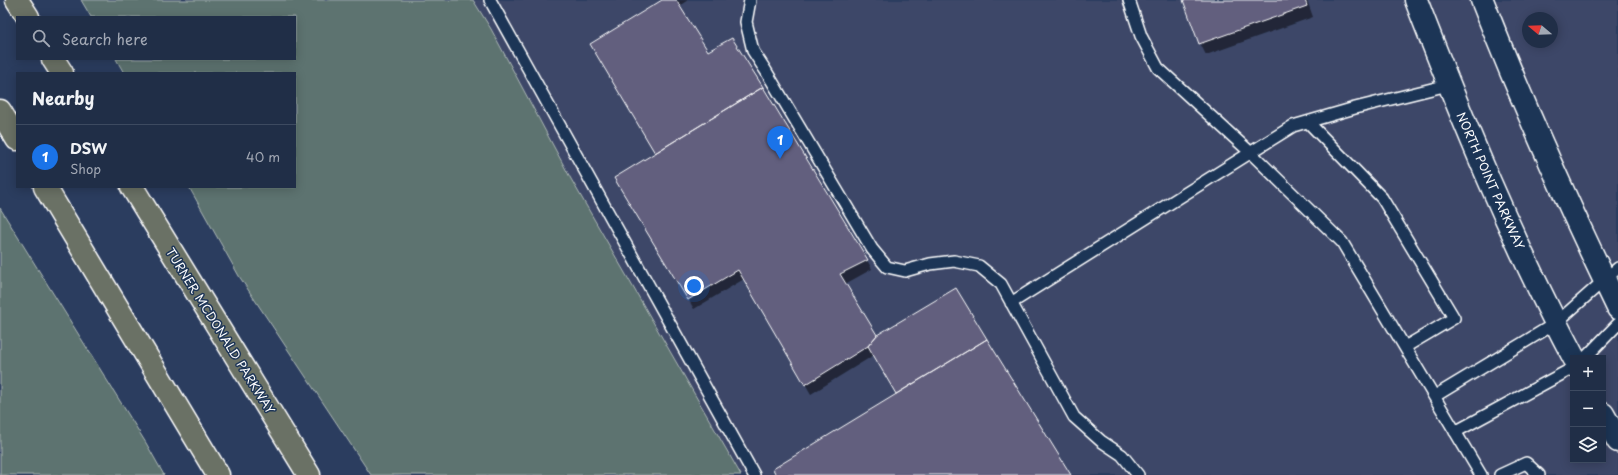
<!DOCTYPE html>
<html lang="en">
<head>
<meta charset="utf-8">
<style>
	:root { --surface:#202e47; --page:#2d3a52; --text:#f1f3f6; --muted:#a2a8b4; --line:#3d4a60; --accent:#1a73e8 }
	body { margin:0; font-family:"Playpen Sans",sans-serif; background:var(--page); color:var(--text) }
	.controls { position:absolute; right:12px; bottom:12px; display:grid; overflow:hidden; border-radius:0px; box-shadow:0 2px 10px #0003 }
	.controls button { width:36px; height:36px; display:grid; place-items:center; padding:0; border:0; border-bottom:1px solid var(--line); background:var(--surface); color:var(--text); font:20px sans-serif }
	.compass { position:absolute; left:1522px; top:12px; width:36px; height:36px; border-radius:50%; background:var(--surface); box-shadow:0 2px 10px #0003; rotate:289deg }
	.you { position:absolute; left:694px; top:286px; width:14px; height:14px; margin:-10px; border:3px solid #fff; border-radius:50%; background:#1a73e8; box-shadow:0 0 0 6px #1a73e833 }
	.badge { display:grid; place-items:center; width:26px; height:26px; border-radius:50%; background:var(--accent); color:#fff; font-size:13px; font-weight:700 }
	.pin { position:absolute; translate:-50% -33px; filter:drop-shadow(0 1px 2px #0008) }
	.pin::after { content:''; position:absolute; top:21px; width:14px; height:12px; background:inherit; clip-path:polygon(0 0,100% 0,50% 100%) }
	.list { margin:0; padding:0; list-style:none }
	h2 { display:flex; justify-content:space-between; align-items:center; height:52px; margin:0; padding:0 16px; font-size:17px }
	h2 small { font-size:13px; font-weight:400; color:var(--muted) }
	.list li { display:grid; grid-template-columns:26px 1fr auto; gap:12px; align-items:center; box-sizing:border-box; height:64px; padding:0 16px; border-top:1px solid var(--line) }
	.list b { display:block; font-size:15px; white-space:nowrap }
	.list p { margin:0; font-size:13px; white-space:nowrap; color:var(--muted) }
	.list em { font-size:13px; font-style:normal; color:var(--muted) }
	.icon { flex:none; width:22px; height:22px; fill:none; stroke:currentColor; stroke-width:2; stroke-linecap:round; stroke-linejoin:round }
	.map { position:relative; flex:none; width:1618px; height:475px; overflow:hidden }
	.search { position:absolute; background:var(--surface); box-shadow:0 2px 10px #0003; left:16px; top:16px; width:280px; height:44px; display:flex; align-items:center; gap:10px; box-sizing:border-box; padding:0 14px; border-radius:0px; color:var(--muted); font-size:15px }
	.panel { position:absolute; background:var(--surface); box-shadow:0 2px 10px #0003; left:16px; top:72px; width:280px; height:116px; border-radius:0px }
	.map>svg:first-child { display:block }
	.built { fill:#3c4768; fill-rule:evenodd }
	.green { fill:#5d736f; stroke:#aeb9b7 }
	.shadow { fill:#0007 }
	.building { fill:#625f7e; stroke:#fff }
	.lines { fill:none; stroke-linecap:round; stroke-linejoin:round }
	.lane-casing { stroke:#fff; stroke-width:14 }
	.secondary-casing { stroke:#fff; stroke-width:25 }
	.highway-casing { stroke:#fff; stroke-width:25 }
	.lane { stroke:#1d3557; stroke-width:11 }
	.secondary { stroke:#1d3557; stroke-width:22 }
	.highway { stroke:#6b7165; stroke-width:22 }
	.labels { text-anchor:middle; stroke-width:3; stroke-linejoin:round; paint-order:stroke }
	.street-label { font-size:12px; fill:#fff; stroke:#1d3557 }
</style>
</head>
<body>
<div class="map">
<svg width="1618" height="475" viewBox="0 0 1618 475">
	<rect width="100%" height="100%" fill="#2b3d5f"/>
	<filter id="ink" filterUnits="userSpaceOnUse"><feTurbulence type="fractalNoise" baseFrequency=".025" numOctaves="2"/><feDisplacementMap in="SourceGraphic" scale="8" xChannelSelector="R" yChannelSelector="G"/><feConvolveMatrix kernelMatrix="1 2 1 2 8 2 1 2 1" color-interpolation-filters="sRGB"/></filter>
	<g filter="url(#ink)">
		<path class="built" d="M215,0H1618V475H501L295,73V17ZM1528,18H1552V42H1528ZM1573,358H1603V460H1573Z"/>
		<path class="green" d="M81,0H473L491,29L571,179L741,475H371L239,276L189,187H295V73H124L116,59H295V17H91Z
			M0,208L146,443L164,475H0Z"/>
		<path class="shadow" d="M664,0H688L679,6L707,52L867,260L872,269L845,284L876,337L955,289L1069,475H777L897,395L874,355L811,394L744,279L694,309L616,178L656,153Z
			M1184,0H1307L1313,17L1206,55L1200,43Z"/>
		<path class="building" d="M662,0H676L708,51L732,38L763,87L655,153L590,44Z
			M1183,0H1305L1307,6L1199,44Z
			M763,87L868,260L840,274L877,335L868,346L805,385L738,270L688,300L614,178Z
			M956,288L987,339L896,394L868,346L877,335Z
			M987,339L1071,475H776L773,469Z"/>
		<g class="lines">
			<defs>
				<path id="lane" d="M490,0L754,475
					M750,0L746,22L753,51L766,71L872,249L887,267L905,271L930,264L954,261L979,266L1001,284L1074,417L1101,441L1122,455L1138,475
					M1129,0L1141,36L1158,68L1251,153L1342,242L1481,475
					M1308,122L1382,198L1454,318L1405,347
					M1011,303L1293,126L1355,108L1448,85
					M1585,358L1618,324
					M1435,396L1556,323L1618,268
					M1455,432L1573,368
					M1500,475L1526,463L1539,475"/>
				<path id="secondary" d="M1416,0C1463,122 1513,243 1574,358
					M1482,0C1523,105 1569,207 1618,308
					M1603,414L1618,441"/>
				<path id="highway" d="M17,0L28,17
					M53,59L62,73
					M0,111L17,139
					M45,187L218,475
					M132,187L309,475"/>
			</defs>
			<use href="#lane" class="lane-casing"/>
			<use href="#secondary" class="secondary-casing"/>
			<use href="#highway" class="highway-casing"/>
			<use href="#lane" class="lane"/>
			<use href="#secondary" class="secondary"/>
			<use href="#highway" class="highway"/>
		</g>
	</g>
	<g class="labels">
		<g class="street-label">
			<text transform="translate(1490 181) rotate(66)" y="4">NORTH POINT PARKWAY</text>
			<text transform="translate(220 331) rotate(58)" y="4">TURNER MCDONALD PARKWAY</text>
		</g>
	</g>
</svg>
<div class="controls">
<button>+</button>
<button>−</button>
<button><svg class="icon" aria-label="layers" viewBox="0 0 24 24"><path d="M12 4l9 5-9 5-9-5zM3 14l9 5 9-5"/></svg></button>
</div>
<svg class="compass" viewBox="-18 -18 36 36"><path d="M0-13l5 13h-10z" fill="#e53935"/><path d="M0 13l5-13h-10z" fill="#a2a8b4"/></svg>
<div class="you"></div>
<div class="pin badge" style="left:780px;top:159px">1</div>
<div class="search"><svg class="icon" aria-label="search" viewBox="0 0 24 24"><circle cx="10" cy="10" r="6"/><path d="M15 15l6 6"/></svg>Search here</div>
<section class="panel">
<h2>Nearby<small></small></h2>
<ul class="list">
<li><span class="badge">1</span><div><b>DSW</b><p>Shop</p></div><em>40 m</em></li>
</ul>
</section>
</div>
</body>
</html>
